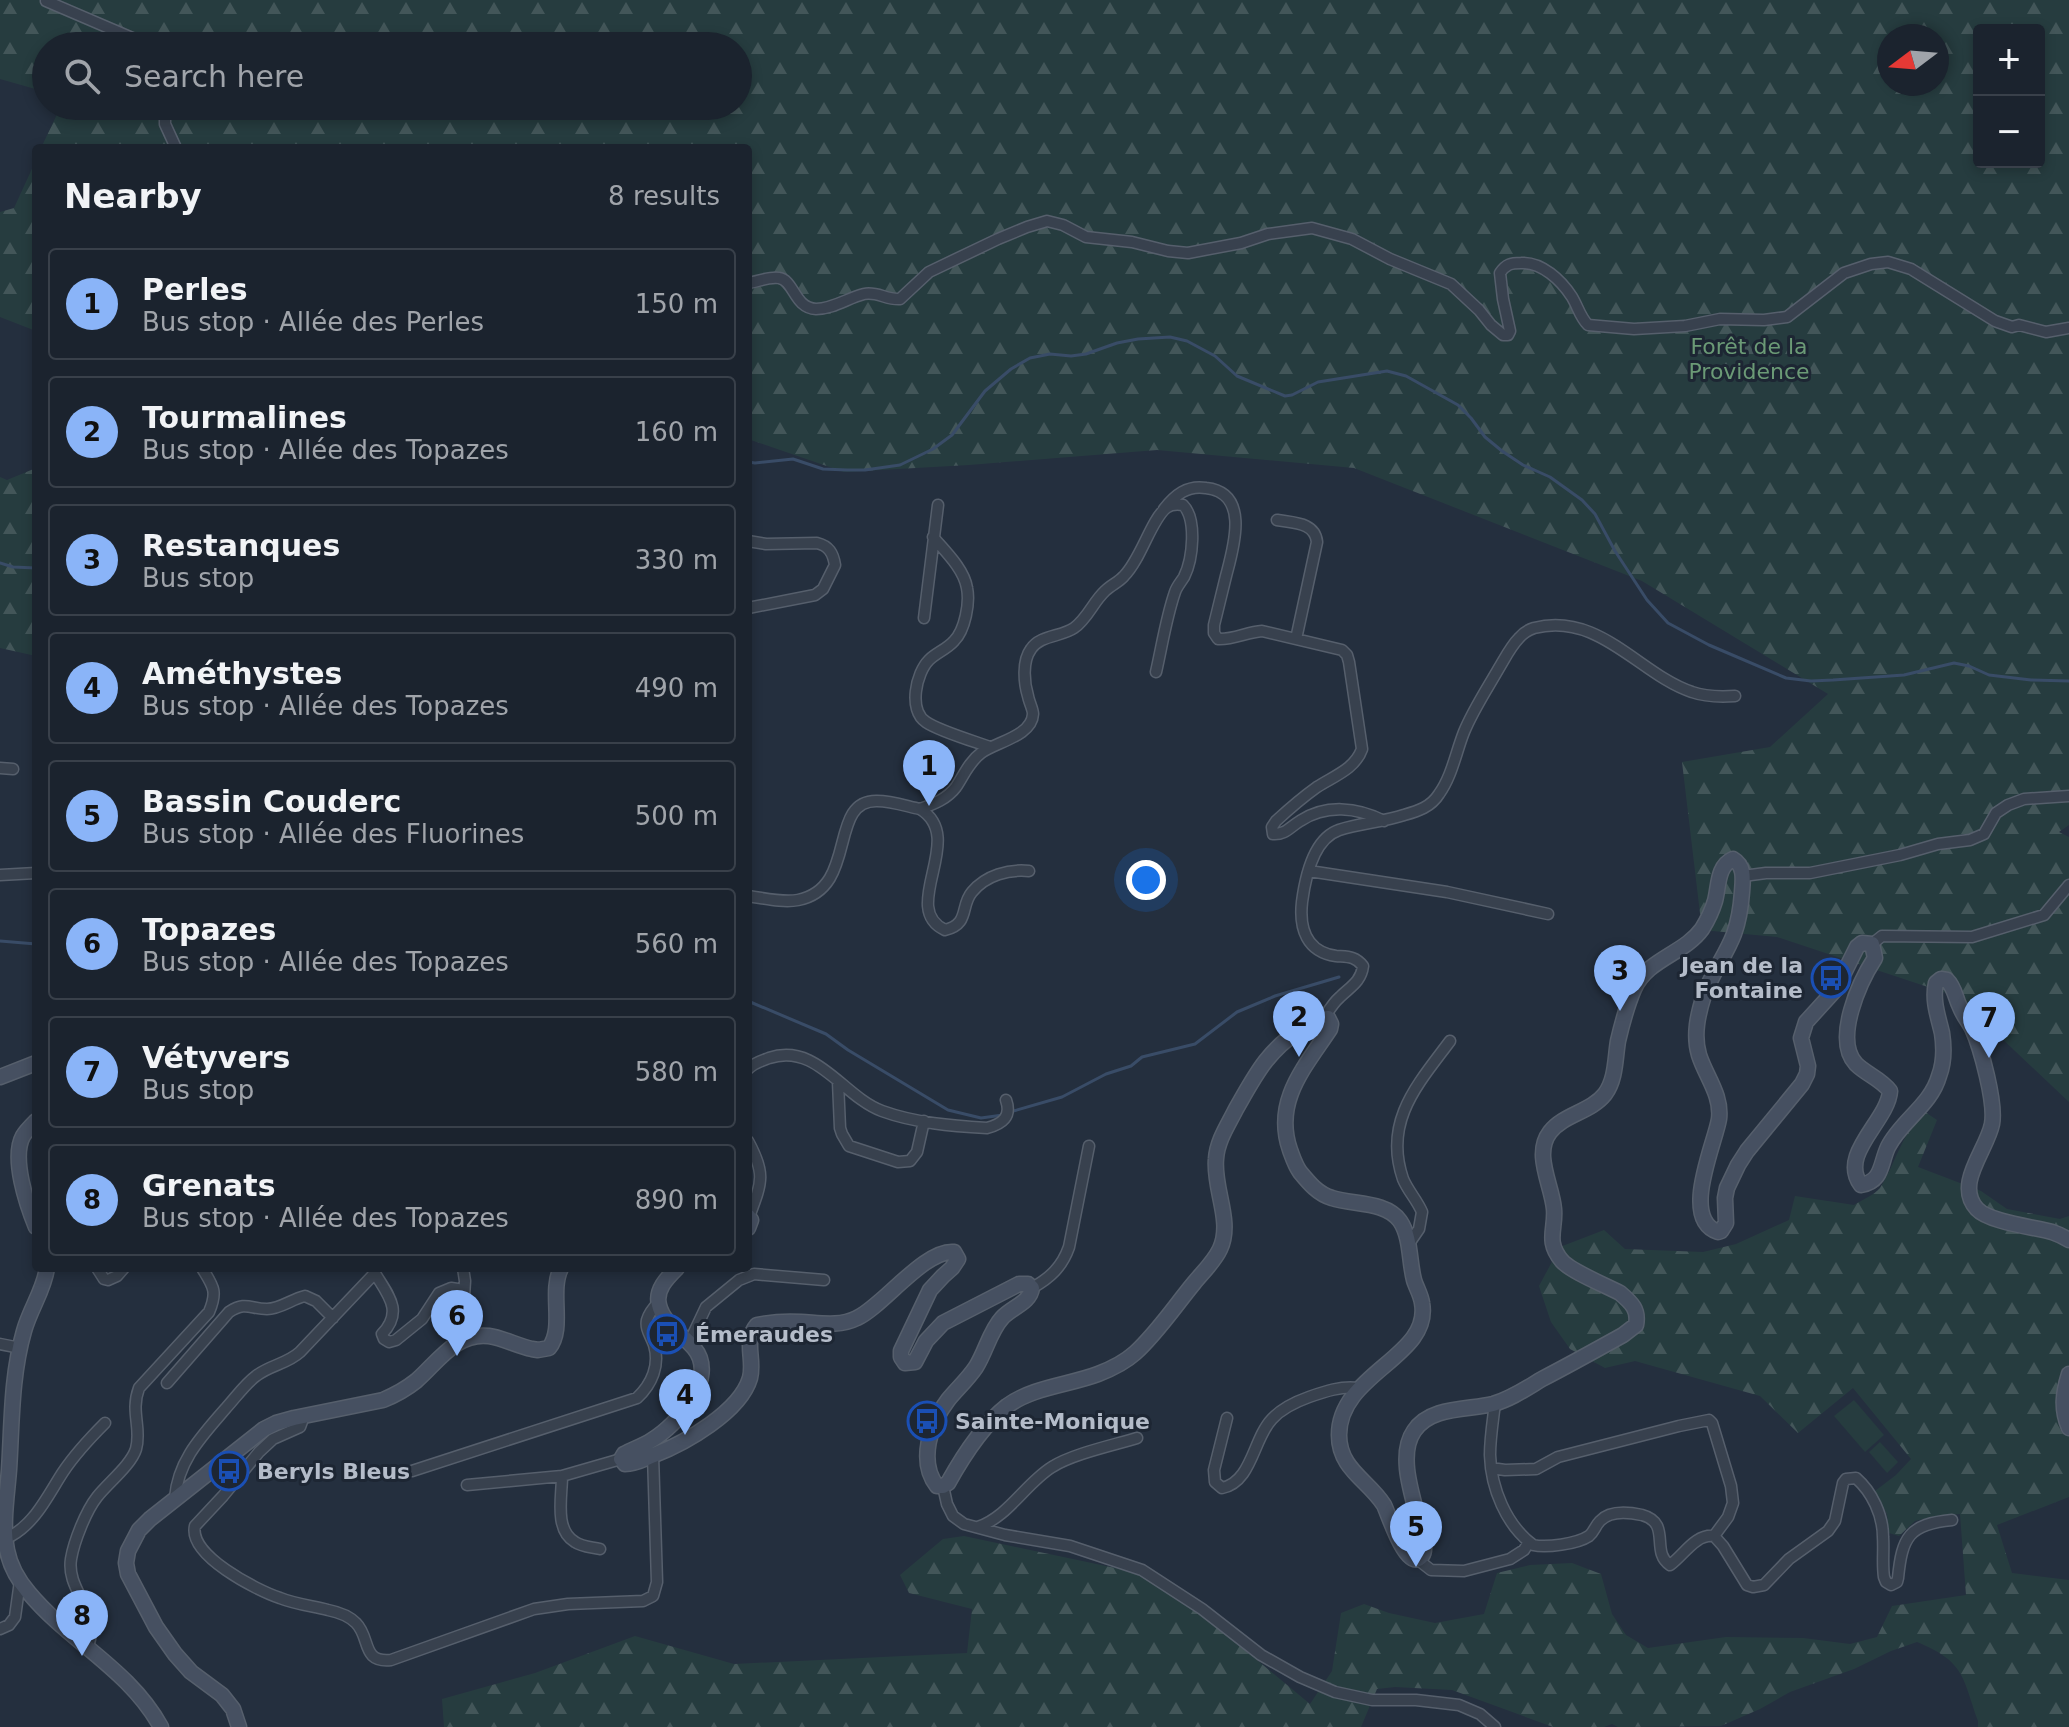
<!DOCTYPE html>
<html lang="en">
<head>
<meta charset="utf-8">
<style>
	:root { --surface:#1b232e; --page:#242b36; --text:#f1f3f6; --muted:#a0a4aa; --line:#39404a; --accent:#8ab4f8 }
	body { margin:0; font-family:"DejaVu Sans",sans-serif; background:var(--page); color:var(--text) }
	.controls { position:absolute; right:24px; top:24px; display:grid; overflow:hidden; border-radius:8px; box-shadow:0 4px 12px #0003 }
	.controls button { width:72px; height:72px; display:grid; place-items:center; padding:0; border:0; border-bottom:2px solid var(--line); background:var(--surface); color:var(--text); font:40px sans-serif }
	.compass { position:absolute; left:1877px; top:24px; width:72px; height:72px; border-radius:50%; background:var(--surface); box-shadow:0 4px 12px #0003; rotate:254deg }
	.you { position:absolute; left:1146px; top:880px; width:28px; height:28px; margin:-20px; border:6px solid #fff; border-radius:50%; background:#1a73e8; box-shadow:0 0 0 12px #1a73e833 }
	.badge { display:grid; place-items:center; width:52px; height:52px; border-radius:50%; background:var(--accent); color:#111; font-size:26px; font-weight:700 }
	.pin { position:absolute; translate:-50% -66px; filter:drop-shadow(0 2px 4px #0008) }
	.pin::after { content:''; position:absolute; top:42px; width:28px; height:24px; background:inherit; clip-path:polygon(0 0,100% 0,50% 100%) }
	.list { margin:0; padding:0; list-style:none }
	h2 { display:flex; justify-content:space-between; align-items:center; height:104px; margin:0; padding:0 32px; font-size:34px }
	h2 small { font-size:26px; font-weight:400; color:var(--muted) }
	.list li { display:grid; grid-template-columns:52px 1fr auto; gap:24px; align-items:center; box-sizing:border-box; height:112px; margin:0 16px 16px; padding:0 16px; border:2px solid var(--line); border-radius:8px }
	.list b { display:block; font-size:30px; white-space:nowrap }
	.list p { margin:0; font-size:26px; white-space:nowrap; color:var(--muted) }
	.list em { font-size:26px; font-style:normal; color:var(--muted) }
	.icon { flex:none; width:44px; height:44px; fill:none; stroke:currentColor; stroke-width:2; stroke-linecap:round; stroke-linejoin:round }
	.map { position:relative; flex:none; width:2069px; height:1727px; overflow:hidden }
	.search { position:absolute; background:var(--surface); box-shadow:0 4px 12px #0003; left:32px; top:32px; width:720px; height:88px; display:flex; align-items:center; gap:20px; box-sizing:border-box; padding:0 28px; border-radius:44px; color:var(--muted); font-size:30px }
	.panel { position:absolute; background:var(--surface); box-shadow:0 4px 12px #0003; left:32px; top:144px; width:720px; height:1128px; border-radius:8px }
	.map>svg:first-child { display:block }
	.forest { fill:url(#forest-firs); fill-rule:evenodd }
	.garden { fill:#263c3f }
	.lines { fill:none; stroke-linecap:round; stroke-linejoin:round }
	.stream { stroke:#394c67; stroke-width:3 }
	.minor-casing { stroke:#565f6c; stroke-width:13 }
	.secondary-casing { stroke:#565f6c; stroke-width:17 }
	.minor { stroke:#38414e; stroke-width:10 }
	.secondary { stroke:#465061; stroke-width:14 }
	.labels { text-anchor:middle; stroke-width:6; stroke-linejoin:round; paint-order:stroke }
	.park-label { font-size:22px; fill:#6b9a76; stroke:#1d2633 }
	.poi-label { font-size:22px; font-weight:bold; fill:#b4bcc9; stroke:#1d2633; text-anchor:start }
</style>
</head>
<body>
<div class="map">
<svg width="2069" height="1727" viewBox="0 0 2069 1727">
	<defs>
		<pattern id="forest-firs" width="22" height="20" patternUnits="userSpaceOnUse" patternTransform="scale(2)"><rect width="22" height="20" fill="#263c3f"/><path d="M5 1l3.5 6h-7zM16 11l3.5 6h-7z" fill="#435659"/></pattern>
	</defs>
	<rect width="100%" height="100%" fill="#242f3e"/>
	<path class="forest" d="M0,0H2069V825L2059,832L2069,837V1102L1958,997L1777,937L1702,930L1682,762L1770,747L1828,694L1642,581L1354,468L1157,450L969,465L844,472L748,439V148H41L61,106H738V46H46V92L0,79ZM1979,30H2039V162H1979ZM1889,36H1937V84H1889Z
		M36,160V331L0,317V212L14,208Z
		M36,468V656L0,648V477L7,480Z
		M1925,1112L1937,1120L1918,1167L1981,1191L2007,1209L2060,1219L2069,1216V1497L1997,1525L2012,1573L2069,1580V1727H1978V1721C1962,1676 1965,1662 1917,1642L1891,1651L1854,1669L1790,1692L1760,1709L1721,1726L1618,1727L1612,1724L1604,1727H1553L1452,1690L1395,1687L1377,1689L1361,1727H444L442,1699L535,1673L635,1636L734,1664L967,1653L972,1609L909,1593L900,1575L943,1539L964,1536L1139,1573L1176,1593L1310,1704L1332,1671L1341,1613L1364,1604L1389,1613L1435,1623L1484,1614L1497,1573L1530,1565L1572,1563L1601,1574L1612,1614L1626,1635L1648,1648L1726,1637L1803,1638L1850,1644L1877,1637L1892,1606L1966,1595L1960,1514L1931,1517L1915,1521L1899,1536L1889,1533L1887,1514L1875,1491L1896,1475L1911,1459L1853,1388L1798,1433L1760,1396L1635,1361L1605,1368L1570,1349L1551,1322L1539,1286L1560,1247L1604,1230L1625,1249L1703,1252L1736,1244L1789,1220L1795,1196L1854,1205C1862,1200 1874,1195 1880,1188C1896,1163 1901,1134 1925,1112Z"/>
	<path class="garden" d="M1854,1400L1884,1435L1865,1452L1834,1416Z
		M1880,1442L1898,1462L1887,1473L1869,1452Z"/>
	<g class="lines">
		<path class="stream" d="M748,462L755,463L793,459L823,469L847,470H865L900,465L933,449L952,435L985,391L1011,369L1030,358L1050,354L1071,356L1086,354L1117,343L1138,339L1170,337L1187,341L1215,356L1237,376L1285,396L1292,395L1318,382L1387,371L1406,376L1458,405L1471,418L1485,437L1502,451L1523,465L1550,477L1582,500L1595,514L1615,551L1647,600L1668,623L1709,645L1786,678L1811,681L1833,680L1904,675L1954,663L1969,666L1989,675L2031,680L2069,681
			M0,563L13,567L36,568
			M0,941L36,944
			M748,1001L826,1034L848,1050L948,1110L981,1118L1003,1115
			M1010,1112L1062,1097L1106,1074L1131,1066L1142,1057L1195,1044L1237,1012L1275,996L1339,977"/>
		<defs>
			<path id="minor" d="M46,1L151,46
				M165,106V124L176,148
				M748,283C757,282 770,276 779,278C794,280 794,308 816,309C833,309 848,298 864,294C877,291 886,300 900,299L929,272L998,239L1027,227L1047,221L1063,225L1086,237L1132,242L1168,251L1188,253L1241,243L1268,234L1312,228L1352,239L1390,259L1451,284L1479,310L1491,325L1503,335H1508L1510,331L1503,299L1500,273C1506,264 1511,263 1521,263C1542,262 1561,280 1572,297C1578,307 1580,317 1588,325L1634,329L1685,326L1720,319L1764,320L1787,317L1844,273L1871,264L1888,262L1911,269L1995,321L2012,327L2019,325L2046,332L2069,328
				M1164,509C1175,495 1187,485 1206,488C1251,493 1233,549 1226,576C1222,592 1218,609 1214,625V633L1218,639C1233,640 1247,632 1262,631L1342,650L1347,655L1349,662L1362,749C1355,769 1334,776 1317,787C1303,797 1289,809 1276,821L1272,827L1273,834C1285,835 1290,827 1300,821C1326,804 1357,807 1384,821
				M1277,520C1293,523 1315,522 1317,542L1296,639
				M933,537C945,551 964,569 967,588C970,603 965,630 954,641C947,649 936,653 929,660C916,673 908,710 926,722C939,731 973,741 990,747
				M748,541L766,544L817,543C829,546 833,553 835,565L823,589L815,595L748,608
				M924,618L938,505
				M0,768L13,769
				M920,809C934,804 947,799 956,787C964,775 969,762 981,753C996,742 1032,736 1033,714C1033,709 1029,702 1028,696C1024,683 1022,661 1031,649C1040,635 1061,637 1074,628C1088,618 1093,602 1105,591C1111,585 1119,582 1124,576C1141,559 1151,520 1166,508C1171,504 1177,504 1183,505C1197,519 1193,559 1184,577C1181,582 1177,586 1175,592C1166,618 1162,646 1156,672
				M1309,871L1447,892L1548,914
				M0,875L36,873
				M1743,876L1766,873H1810L1900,855L1938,844L1970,840L1984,834L1996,813L2008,805L2024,799L2069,796
				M748,896C763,898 783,903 798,900C859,888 827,800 877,801C891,801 906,806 920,809C968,838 898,908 945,930C970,924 960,906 972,892C986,875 1009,869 1029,871
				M1872,944L1882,936L1972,937L2044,915L2069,885
				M1324,1018C1329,1010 1333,1003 1340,997C1350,987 1361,982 1363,966C1355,956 1348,957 1336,956C1307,952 1299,929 1302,902C1305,879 1313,839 1339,830C1360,823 1383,822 1404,815C1418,811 1431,807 1439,794C1452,776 1456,752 1464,732C1473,710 1487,689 1499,668C1505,658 1511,646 1519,638C1523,633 1528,630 1534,628C1599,611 1640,675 1692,692C1706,697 1720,697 1735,696
				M748,1069C754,1063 761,1061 769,1058C817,1042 842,1096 882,1111C915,1123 952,1126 987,1128C1002,1124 1012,1117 1006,1100
				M838,1082L840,1128L842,1134L849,1146L898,1162L910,1161L917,1152L924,1121
				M748,1141C766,1174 762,1182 749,1217
				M1408,1245L1419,1229L1422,1212C1417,1200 1408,1191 1403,1179C1383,1121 1418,1084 1450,1041
				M97,1268L104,1279L108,1280L117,1276L124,1268
				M463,1268L465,1281L463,1312L468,1338
				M373,1270C386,1293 405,1310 382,1334L384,1339L389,1342L396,1340L422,1319L439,1293L451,1288L464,1290
				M1032,1288C1050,1278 1062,1267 1069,1247L1089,1146
				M689,1343L706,1307L739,1280L754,1274L824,1280
				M0,1344L20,1348
				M167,1383L229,1312C246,1301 250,1309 267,1309C280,1309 292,1299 305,1296L316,1301L333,1318
				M1495,1403C1493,1420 1490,1438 1490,1455C1491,1488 1506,1525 1533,1545C1546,1548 1577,1544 1589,1536C1594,1532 1595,1526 1600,1521C1610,1510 1628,1512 1642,1515C1672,1523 1650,1552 1670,1565C1684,1555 1695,1534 1714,1536
				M304,1416L300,1427L273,1439L259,1452L223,1496L195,1526C188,1555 256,1590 280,1598C295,1604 312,1606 328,1610C338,1612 349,1616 356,1623C371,1638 361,1663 391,1660L534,1609L568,1604L643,1601L653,1596L657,1582L653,1455
				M1227,1418L1214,1470L1215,1482L1222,1488C1252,1482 1253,1439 1272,1419C1282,1408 1295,1402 1309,1397C1326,1391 1341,1386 1358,1388
				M1491,1468L1505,1470L1536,1469L1558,1457L1679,1426L1709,1420L1712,1423L1731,1486L1733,1503L1728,1517L1714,1536
				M412,1471L637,1398C652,1384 660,1365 654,1345C651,1336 645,1329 647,1320C649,1313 653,1308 658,1303
				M562,1476C562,1496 554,1530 575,1542C582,1547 592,1547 600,1549
				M467,1485L562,1476L621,1459
				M943,1486L947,1504L953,1516L964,1524L1005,1535L1070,1546L1142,1570L1202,1609L1261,1655L1300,1677L1335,1692L1372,1700H1416L1459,1705L1480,1714L1495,1727
				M175,1498C178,1460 202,1436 226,1408C236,1397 245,1384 256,1376C270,1365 287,1364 300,1352L375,1273
				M978,1527C1008,1517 1026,1483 1052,1467C1072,1454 1114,1445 1137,1438
				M5,1531L11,1536C36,1522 48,1495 63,1472C75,1454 90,1438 105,1423
				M1714,1536L1723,1546L1747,1585L1753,1587L1764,1585L1789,1559L1828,1531L1835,1521L1843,1483L1846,1479L1856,1478C1872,1492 1883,1515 1883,1537C1884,1550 1882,1564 1884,1577L1886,1582L1891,1585L1897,1582L1898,1578C1902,1537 1909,1524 1952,1520
				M1417,1559L1431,1570L1464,1571L1510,1559L1524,1550L1529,1542
				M0,1629L9,1625L15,1617L20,1581
				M88,1647C101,1609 66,1592 71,1559C74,1541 86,1511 97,1497C108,1483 131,1465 136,1449C142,1428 130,1412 139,1388L209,1312C218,1291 213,1286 202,1268"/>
			<path id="secondary" d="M0,1077L36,1063
				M36,1121C32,1125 26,1131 23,1136C11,1158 27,1205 36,1227
				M748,1216L751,1220L748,1228
				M47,1268C44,1290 30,1309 24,1331C11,1376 12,1424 9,1470C7,1496 2,1524 7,1550C10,1566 18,1580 29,1593C70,1642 129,1669 161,1727
				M677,1268C667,1278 655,1290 659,1305C663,1323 683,1335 694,1348C719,1378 677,1425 652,1440C643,1446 633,1449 624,1454L621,1459L625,1464C636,1464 644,1459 654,1455C685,1443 740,1412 750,1378C755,1359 743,1342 757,1325C772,1322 786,1321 801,1322C820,1323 839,1327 857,1318C883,1306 925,1249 954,1252L958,1259L952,1268L943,1276L930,1290L901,1351V1357L905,1363L915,1362L926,1341L943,1323L1019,1284H1028L1032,1288C1030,1303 1012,1307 1002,1318C990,1331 986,1351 976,1367C968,1379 957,1389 948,1400C930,1423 918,1462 937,1486H943L948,1483C963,1456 983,1425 1007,1406C1033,1387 1069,1385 1098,1374C1111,1369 1125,1362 1135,1353C1157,1333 1175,1306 1194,1283C1202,1273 1214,1262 1220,1249C1233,1221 1213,1189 1216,1159C1217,1141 1228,1125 1236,1109C1255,1076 1267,1051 1300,1030C1309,1025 1317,1020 1328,1018L1331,1024L1330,1029C1305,1067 1273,1101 1290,1150C1293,1158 1295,1165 1300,1172C1309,1183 1318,1194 1332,1198C1353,1205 1386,1201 1400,1221C1411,1237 1409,1261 1414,1280C1416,1287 1421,1295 1422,1303C1432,1357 1339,1373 1339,1435C1339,1469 1368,1480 1384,1505C1389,1515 1407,1574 1422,1556C1425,1552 1424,1548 1424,1544C1420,1513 1394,1460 1414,1431C1430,1406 1469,1410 1493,1404C1511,1399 1527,1388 1542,1379C1569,1365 1596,1350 1623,1335L1636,1325C1639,1310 1632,1303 1620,1293C1605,1285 1572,1272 1562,1261C1545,1241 1556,1229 1554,1209C1552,1185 1533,1154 1550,1132C1564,1114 1591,1112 1605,1094C1616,1079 1615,1059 1618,1041C1622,1024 1627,1005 1634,989C1647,959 1684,954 1702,929C1707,921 1712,911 1715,901C1719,886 1717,866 1733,859C1745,866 1743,879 1742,892C1741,906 1739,920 1734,934C1726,955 1712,973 1704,995C1698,1014 1693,1035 1699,1055C1706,1077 1722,1095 1719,1119C1715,1144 1680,1219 1718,1232L1721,1231L1726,1223L1725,1198L1727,1188L1738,1165L1747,1151L1802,1084L1807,1074L1808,1066L1801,1038L1806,1022L1836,989L1857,947L1862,943L1872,944L1875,958C1860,981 1833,1039 1856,1064C1866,1074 1881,1079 1890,1091C1888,1121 1838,1154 1861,1185C1883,1181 1880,1164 1888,1147C1901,1121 1931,1105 1939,1076C1944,1063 1944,1046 1942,1033C1938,1016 1932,1000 1936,983L1941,979L1947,980C1955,988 1955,997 1960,1007C1963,1015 1968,1021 1972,1028C1981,1048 1996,1103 1992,1124C1987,1150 1954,1184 1977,1209C1989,1222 2034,1227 2052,1232C2058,1234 2064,1237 2069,1240
				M2069,1374C2063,1393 2061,1409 2069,1428
				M239,1727L233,1709L222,1695L191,1672L175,1654L156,1627L128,1574L126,1563L128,1551L139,1530L150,1519L264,1429L276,1423L294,1418L383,1400C395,1395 406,1389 416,1381C438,1362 456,1332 489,1336C503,1338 518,1346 532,1349L538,1350L549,1348C565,1328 549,1292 561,1268"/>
		</defs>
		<use href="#minor" class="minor-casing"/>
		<use href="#secondary" class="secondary-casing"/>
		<use href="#minor" class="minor"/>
		<use href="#secondary" class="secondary"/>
	</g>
	<defs>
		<symbol id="bus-ring" viewBox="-11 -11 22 22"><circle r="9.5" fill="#1d2633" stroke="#1a4fb4" stroke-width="1.5"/><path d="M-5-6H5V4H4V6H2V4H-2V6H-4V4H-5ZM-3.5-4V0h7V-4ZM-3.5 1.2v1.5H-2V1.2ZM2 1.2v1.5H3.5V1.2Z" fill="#1a4fb4"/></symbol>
	</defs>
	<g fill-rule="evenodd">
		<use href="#bus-ring" x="1809" y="956" width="44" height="44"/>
		<use href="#bus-ring" x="645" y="1312" width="44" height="44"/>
		<use href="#bus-ring" x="905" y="1399" width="44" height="44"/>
		<use href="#bus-ring" x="207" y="1449" width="44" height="44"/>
	</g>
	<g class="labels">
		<g class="park-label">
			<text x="1749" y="354">Forêt de la<tspan x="1749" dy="25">Providence</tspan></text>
		</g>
		<g class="poi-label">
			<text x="1803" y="973" text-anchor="end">Jean de la<tspan x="1803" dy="25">Fontaine</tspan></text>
			<text x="695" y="1342">Émeraudes</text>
			<text x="955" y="1429">Sainte-Monique</text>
			<text x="257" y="1479">Beryls Bleus</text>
		</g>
	</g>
</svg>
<div class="controls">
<button>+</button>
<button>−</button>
</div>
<svg class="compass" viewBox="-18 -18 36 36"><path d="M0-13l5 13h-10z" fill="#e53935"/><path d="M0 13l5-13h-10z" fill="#a0a4aa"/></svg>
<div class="you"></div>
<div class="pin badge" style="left:929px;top:806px">1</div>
<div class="pin badge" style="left:1299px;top:1057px">2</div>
<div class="pin badge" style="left:1620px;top:1011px">3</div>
<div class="pin badge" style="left:685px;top:1435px">4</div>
<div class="pin badge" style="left:1416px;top:1567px">5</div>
<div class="pin badge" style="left:457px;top:1356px">6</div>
<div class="pin badge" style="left:1989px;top:1058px">7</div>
<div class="pin badge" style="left:82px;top:1656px">8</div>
<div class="search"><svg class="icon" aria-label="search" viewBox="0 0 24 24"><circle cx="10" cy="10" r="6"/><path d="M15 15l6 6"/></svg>Search here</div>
<section class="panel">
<h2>Nearby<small>8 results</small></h2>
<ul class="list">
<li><span class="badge">1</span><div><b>Perles</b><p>Bus stop · Allée des Perles</p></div><em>150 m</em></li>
<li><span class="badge">2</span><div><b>Tourmalines</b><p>Bus stop · Allée des Topazes</p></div><em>160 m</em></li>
<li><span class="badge">3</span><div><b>Restanques</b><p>Bus stop</p></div><em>330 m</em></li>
<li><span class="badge">4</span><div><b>Améthystes</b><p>Bus stop · Allée des Topazes</p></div><em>490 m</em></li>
<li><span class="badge">5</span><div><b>Bassin Couderc</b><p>Bus stop · Allée des Fluorines</p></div><em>500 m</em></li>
<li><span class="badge">6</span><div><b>Topazes</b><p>Bus stop · Allée des Topazes</p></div><em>560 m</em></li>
<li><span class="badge">7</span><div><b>Vétyvers</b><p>Bus stop</p></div><em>580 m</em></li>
<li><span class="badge">8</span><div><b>Grenats</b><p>Bus stop · Allée des Topazes</p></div><em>890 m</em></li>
</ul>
</section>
</div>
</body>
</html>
